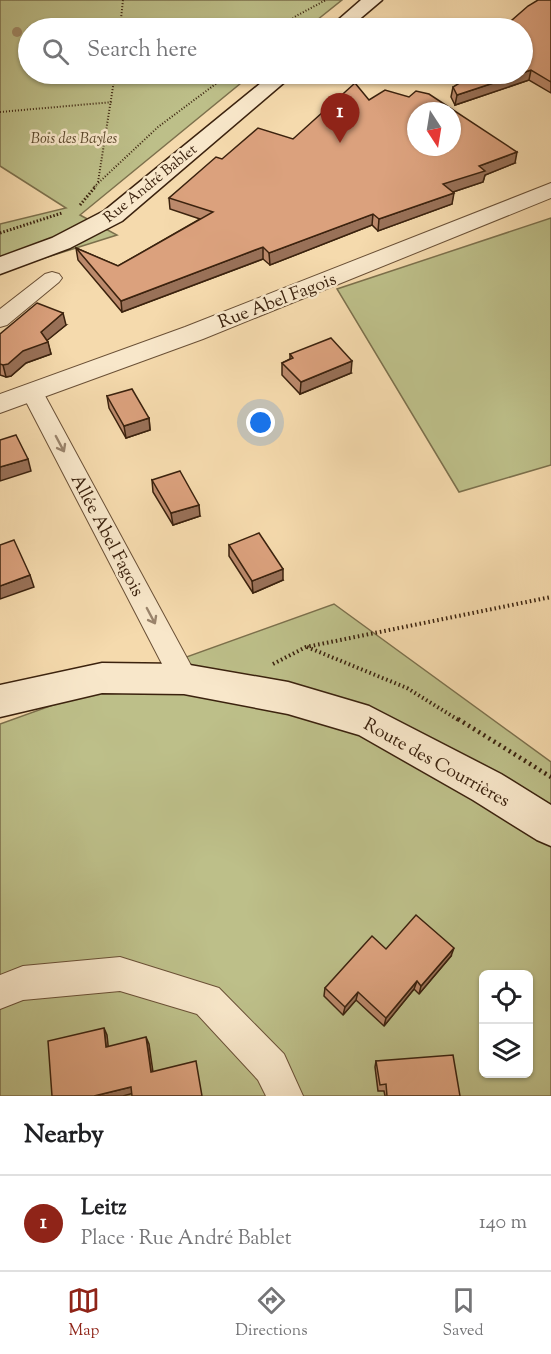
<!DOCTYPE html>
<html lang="en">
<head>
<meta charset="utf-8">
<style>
	:root { --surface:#fff; --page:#f6f6f6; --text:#202124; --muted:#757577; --line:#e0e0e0; --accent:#8f2418 }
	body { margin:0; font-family:"Sorts Mill Goudy",serif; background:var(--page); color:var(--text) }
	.controls { position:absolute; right:18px; bottom:18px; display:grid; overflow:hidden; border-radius:9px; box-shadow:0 2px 4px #0004 }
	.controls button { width:54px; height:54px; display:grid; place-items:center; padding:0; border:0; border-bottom:2px solid var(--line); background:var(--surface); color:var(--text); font:30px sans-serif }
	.compass { position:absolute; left:407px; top:102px; width:54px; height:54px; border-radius:50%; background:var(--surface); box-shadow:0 2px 4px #0004; rotate:168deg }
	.you { position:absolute; left:261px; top:423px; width:21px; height:21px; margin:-15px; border:4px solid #fff; border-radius:50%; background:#1a73e8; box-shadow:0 0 0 9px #1a73e833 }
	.badge { display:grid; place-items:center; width:39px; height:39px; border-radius:50%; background:var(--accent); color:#fff; font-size:20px; font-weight:700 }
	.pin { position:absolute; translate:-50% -50px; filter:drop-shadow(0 2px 3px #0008) }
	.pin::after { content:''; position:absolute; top:32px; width:21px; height:18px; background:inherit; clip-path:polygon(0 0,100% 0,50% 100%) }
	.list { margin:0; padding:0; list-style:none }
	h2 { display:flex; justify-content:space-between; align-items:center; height:78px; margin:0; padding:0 24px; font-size:26px }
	h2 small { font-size:20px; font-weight:400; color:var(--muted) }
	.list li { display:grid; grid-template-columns:39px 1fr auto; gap:18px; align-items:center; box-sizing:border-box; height:96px; padding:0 24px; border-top:2px solid var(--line) }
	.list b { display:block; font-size:22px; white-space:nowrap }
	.list p { margin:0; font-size:20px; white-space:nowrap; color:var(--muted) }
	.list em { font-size:20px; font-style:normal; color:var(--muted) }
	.icon { flex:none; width:33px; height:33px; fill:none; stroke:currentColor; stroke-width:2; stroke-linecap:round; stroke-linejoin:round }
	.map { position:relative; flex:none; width:551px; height:1096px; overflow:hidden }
	.search { position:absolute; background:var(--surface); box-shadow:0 2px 4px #0004; left:18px; right:18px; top:18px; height:66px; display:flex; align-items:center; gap:15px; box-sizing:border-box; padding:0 21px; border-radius:33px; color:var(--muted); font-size:22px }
	.sheet { height:174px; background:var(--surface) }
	nav { display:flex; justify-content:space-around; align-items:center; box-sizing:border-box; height:84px; border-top:2px solid var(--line); background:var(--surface); font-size:16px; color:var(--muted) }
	nav a { display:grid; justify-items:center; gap:3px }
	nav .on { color:var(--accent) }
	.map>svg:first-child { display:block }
	.green { fill:#bdbf89; stroke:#7c704c; stroke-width:1.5; fill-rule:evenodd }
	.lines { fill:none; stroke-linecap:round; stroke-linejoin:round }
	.minor-casing { stroke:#6a5036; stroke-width:2 }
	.tertiary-casing { stroke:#6a5036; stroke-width:2 }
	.secondary-casing { stroke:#3b220e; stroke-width:3 }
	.path-far3 { stroke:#3b220e; stroke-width:2; stroke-dasharray:1 2; stroke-linecap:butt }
	.path-far2 { stroke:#3b220e; stroke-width:3; stroke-dasharray:1.5 2; stroke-linecap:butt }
	.path-far1 { stroke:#3b220e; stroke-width:4; stroke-dasharray:1.5 3; stroke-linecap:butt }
	.path { stroke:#3b220e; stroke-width:4.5; stroke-dasharray:2 4; stroke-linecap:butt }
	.minor { fill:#f8e7ca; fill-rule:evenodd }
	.tertiary { fill:#f8e7ca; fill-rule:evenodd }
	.secondary { fill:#f8e7ca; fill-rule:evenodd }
	.tree { fill:#a18a67 }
	.wall { fill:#bc8a6c; stroke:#3b220e; stroke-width:1.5 }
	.shaded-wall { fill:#997158; stroke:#3b220e; stroke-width:1.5 }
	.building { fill:#dba17d; stroke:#3b220e; stroke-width:1.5; fill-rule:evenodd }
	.oneway { stroke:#9a846c }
	.labels { text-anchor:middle; stroke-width:5; stroke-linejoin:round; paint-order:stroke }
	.far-park-label { font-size:15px; font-style:italic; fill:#5c492d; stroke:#f8e7ca }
	.far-street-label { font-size:15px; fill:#3b220e; stroke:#f8e7ca }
	.street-label { font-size:18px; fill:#3b220e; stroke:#f8e7ca }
</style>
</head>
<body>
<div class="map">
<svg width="551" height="1096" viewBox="0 0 551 1096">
	<rect width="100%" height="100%" fill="#f5daad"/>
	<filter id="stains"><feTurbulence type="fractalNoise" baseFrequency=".00333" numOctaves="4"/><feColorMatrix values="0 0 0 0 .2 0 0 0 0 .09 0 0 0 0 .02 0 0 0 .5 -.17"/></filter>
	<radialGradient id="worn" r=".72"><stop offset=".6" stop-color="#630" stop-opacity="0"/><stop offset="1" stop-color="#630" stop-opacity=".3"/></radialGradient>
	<path class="green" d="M0,0H342L307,28H28V74H252L80,215L117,235L0,272V224L66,208L0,166Z
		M551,218V465L459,492L337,289Z
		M334,604L551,762V1096H0V724ZM484,974H528V1074H484Z"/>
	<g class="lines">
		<defs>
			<path id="minor" d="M52,272L59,274L62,278L59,282L7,325L0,327V309L45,274Z
				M32,385L40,387L43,392L194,671L198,679L194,687L184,691L174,687L21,392L24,387Z
				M120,957L219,988L284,1054L303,1096H266L258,1080L197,1014L120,991L23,1000L0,1009V975L23,966Z"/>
			<path id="tertiary" d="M551,183V198L203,339L0,413V394L185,327Z"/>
			<path id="secondary" d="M361,0H382L349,28H329Z
				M272,74H294L122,221L70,248L0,274V257L52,238L104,211Z
				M102,663L184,664L288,682L369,706L501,774L551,805V846L537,840L473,800L359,735L288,714L184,694L102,693L0,717V685Z"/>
		</defs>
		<use href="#minor" class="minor-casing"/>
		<use href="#tertiary" class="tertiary-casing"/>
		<use href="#secondary" class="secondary-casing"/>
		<path class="path-far3" d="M120,28L123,0
			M281,28L296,16L326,0
			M0,112L113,102
			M98,182L115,74
			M94,187L158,127L229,74"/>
		<path class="path-far2" d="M80,205L96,186
			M0,233L62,213"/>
		<path class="path-far1" d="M307,647L407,688L460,721
			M273,664L306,647L551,597"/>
		<path class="path" d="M458,719L551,777"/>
		<use href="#minor" class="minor"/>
		<use href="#tertiary" class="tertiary"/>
		<use href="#secondary" class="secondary"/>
	</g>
	<circle class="tree" cx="17" cy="32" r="5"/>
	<path class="wall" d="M551,0V93L529,80L455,105L451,97L453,87L522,74Z
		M369,100L515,163L485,175L483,182L453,192L452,204L378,231L372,225L270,265L263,259L122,312L78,260L76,248L118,266L200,219L170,209L169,198L222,159L293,139Z
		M66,325L47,340L51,354L26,363L11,376L6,377L0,375V334Z
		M290,354L351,373L300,394L282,375V363L290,359Z
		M107,396L149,418L150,430L126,438L109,408Z
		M152,480L200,516L173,525L153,492Z
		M229,545L283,580L253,593L229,556Z
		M386,949L451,956L419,994L414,989L384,1026L356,1000L343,1015L324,996L325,988Z
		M376,1061L460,1096H385L384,1091H378L375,1067Z"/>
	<path class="shaded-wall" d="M531,70L529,80L455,105L457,95Z
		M517,152L515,163L485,175L483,182L441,196L443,184L479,166Z
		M454,193L452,204L378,231L379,219Z
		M373,214L372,225L270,265L269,253Z
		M263,247V259L122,312L121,301Z
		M63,313L66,325L44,343L48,342L51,354L26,363L11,376L6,377L3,365Z
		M352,361L351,373L300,394L301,382Z
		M149,418L150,430L126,438L124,426Z
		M28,459L31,471L0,481V467Z
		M199,505L200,516L173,525L171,513Z
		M283,569V580L253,593L252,581Z
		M30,575L34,587L0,599V586Z
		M454,948L451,956L419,994L421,986Z
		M417,981L414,989L384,1026L386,1018Z
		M358,992L356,1000L343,1015L345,1007Z
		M104,1028L107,1035L109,1054L106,1047Z
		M146,1037L149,1044L154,1079L151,1072Z
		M131,1087L134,1093L123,1096H94Z"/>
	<path class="building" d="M538,0H551V82L531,70L522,73V28H503L528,6Z
		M474,74H521L457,95L453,87Z
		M355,83L369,100L385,90L409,97L416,91L429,94L517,152L479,166L485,171L443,184L454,193L379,219L373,214L269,253L263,247L121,301L76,248L118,266L213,212L169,198L216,157L222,159L258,128L293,139ZM416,111H452V147H416Z
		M37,303L63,313L41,332L48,342L23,351L8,364L3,365L0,364V334Z
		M331,338L352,361L301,382L282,363L293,358L290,354Z
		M132,389L149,418L124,426L107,396Z
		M16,435L28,459L0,467V440Z
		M180,471L199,505L171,513L152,480Z
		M259,533L283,569L252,581L229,545Z
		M14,540L30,575L0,586V545Z
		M416,915L454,948L421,986L417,981L386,1018L358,992L345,1007L325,988L372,936L386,949Z
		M104,1028L106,1047L146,1037L151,1072L196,1061L202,1096H132L131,1087L94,1096H52L48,1041Z
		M453,1055L460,1096H387L386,1084L380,1085L376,1061Z"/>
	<defs><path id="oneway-shaft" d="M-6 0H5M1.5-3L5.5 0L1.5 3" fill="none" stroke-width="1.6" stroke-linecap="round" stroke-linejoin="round" transform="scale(1.5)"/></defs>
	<g class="oneway">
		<use href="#oneway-shaft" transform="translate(60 444) rotate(62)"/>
		<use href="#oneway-shaft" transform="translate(151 616) rotate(62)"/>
	</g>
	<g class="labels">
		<g class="far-park-label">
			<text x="74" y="143">Bois des Bayles</text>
		</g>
		<g class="far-street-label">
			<text transform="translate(150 183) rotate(-39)" y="5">Rue André Bablet</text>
		</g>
		<g class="street-label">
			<text transform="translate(277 300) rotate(-21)" y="6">Rue Abel Fagois</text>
			<text transform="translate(108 535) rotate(62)" y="6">Allée Abel Fagois</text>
			<text transform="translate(437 762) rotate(29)" y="6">Route des Courrières</text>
		</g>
	</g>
	<rect width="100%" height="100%" filter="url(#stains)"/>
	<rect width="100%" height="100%" fill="url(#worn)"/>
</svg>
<div class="controls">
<button><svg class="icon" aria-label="locate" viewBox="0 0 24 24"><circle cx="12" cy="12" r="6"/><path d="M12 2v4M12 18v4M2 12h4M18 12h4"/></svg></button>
<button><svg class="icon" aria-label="layers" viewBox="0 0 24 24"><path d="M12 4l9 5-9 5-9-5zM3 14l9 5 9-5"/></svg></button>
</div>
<svg class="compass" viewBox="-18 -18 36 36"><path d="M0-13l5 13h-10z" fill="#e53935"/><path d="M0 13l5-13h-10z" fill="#757577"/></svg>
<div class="you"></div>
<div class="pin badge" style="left:340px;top:143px">1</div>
<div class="search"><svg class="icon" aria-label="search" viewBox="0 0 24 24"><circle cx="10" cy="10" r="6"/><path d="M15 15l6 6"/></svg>Search here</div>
</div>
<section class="sheet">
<h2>Nearby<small></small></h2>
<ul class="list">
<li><span class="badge">1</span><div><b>Leitz</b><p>Place · Rue André Bablet</p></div><em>140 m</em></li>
</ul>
</section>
<nav>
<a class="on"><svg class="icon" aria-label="map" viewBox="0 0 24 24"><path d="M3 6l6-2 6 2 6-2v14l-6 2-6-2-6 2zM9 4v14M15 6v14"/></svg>Map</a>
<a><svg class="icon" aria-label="directions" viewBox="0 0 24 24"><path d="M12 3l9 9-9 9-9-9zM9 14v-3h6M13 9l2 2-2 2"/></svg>Directions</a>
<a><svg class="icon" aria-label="saved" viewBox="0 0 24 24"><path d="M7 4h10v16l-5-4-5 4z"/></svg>Saved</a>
</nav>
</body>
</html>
